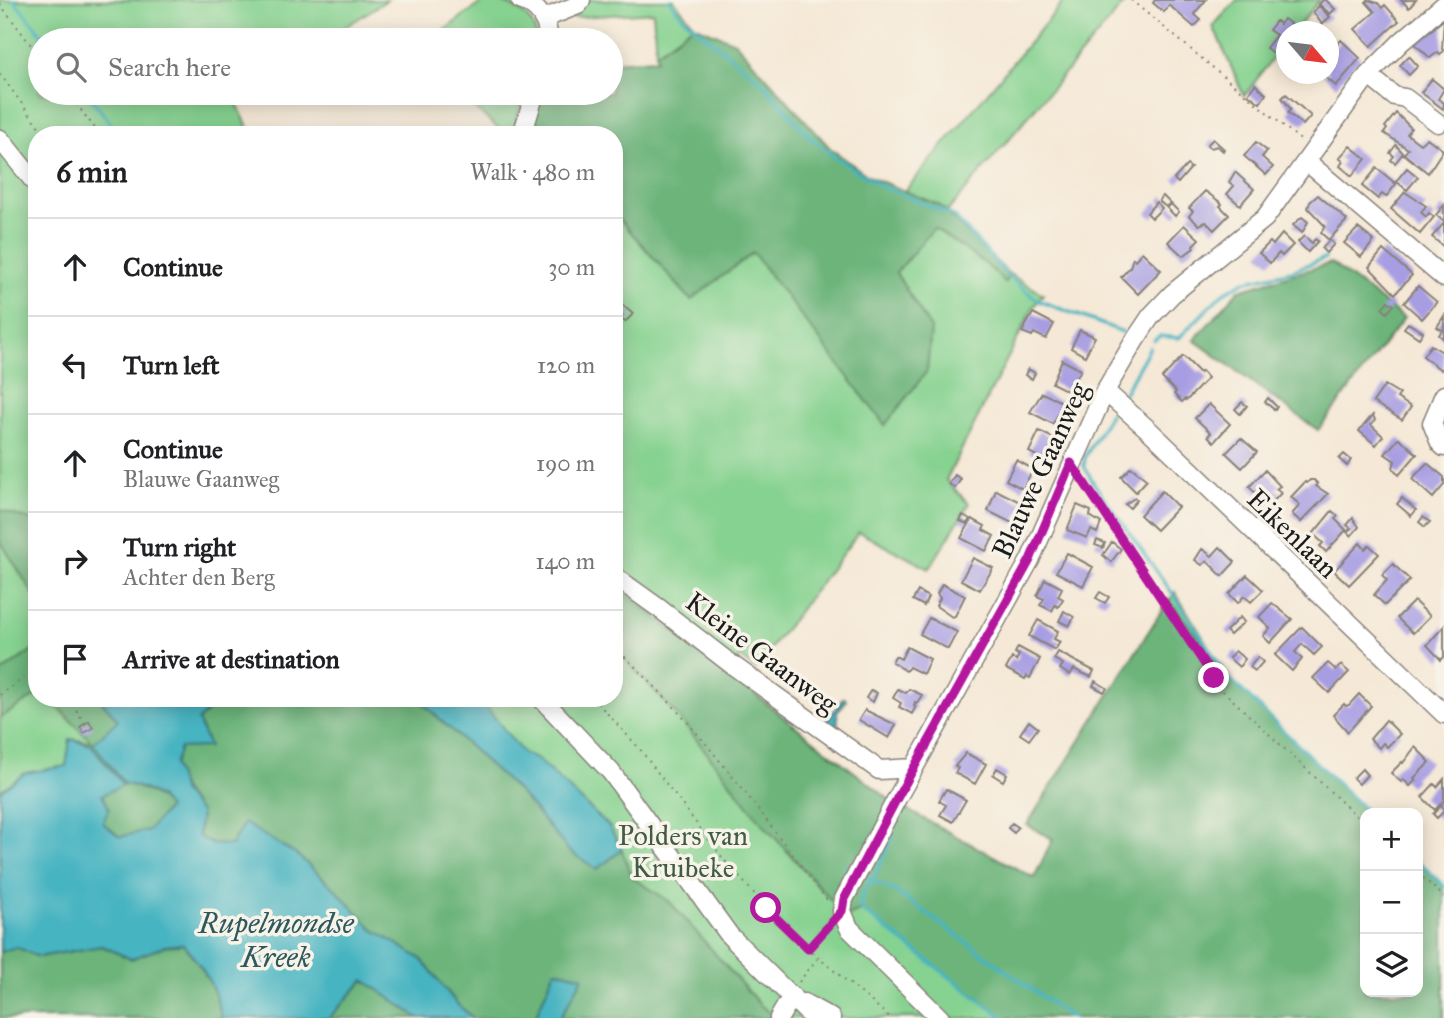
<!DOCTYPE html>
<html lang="en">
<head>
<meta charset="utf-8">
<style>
	:root { --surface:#fff; --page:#f2f2f2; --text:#202124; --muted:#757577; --line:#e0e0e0 }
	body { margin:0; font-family:"IM FELL Great Primer",serif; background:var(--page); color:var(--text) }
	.controls { position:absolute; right:21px; bottom:21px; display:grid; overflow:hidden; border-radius:14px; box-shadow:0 4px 18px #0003 }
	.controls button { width:63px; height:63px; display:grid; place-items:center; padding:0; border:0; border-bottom:2px solid var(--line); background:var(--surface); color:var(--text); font:35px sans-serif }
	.compass { position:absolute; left:1276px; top:21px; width:63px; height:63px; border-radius:50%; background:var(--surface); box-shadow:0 4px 18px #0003; rotate:118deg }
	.stop { position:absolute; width:21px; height:21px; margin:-16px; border:5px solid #b5179e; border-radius:50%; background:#fff }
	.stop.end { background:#b5179e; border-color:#fff; box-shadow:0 2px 7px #0008 }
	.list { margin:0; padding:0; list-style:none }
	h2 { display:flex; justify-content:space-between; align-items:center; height:91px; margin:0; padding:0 28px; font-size:30px }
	h2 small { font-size:23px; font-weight:400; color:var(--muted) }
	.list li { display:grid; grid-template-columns:46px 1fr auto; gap:21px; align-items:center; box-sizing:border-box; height:98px; padding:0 28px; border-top:2px solid var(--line) }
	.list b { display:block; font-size:26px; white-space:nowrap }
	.list p { margin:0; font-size:23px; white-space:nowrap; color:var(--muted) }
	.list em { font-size:23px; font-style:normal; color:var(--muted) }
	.icon { flex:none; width:38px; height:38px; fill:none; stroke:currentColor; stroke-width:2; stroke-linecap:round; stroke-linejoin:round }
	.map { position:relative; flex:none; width:1444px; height:1018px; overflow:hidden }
	.search { position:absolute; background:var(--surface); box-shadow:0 4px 18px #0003; left:28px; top:28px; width:595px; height:77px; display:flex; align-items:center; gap:18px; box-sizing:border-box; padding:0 24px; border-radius:38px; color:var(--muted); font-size:26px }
	.panel { position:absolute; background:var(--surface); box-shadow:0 4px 18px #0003; left:28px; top:126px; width:595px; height:581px; border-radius:28px }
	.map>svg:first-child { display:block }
	.green { fill:#86d290; stroke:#517756; stroke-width:2 }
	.forest { fill:#6cb47a; stroke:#44684b; stroke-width:2 }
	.water { fill:#46b4c1; stroke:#31686e; stroke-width:2 }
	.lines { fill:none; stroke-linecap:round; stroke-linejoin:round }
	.stream { stroke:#46b4c1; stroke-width:3.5 }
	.building { fill:#a79de3 }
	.minor-casing { stroke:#888279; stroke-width:21 }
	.path { stroke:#888279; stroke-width:2; stroke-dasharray:2 5; stroke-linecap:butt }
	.minor { stroke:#fff; stroke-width:18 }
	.route { stroke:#b5179e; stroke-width:9 }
	.labels { text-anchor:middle; stroke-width:7; stroke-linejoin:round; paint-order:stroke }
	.street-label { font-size:28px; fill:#1c1c1c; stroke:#f7f3e8 }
	.park-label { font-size:28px; fill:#415c45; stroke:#f7f3e8 }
	.water-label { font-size:30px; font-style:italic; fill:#2d595e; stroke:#f7f3e8 }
</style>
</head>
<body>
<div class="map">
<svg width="1444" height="1018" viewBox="0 0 1444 1018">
	<rect width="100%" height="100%" fill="#f7f3e8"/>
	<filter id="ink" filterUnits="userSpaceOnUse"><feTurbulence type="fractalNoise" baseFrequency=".0143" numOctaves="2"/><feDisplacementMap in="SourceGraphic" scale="14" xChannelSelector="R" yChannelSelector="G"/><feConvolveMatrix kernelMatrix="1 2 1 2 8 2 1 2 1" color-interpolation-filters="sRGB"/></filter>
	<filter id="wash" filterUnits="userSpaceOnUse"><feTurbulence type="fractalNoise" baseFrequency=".00686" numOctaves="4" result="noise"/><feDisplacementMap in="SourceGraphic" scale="28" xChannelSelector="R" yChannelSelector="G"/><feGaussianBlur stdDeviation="1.57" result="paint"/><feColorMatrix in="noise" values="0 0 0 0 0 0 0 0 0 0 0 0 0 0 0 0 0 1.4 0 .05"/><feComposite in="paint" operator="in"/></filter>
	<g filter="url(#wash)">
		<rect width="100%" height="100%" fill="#f5e8d6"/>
		<path class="green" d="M0,0H387L325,40H40V93H245L235,100L252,135H37V698H614V213L691,300L753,252L885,424L931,329L896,273L934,227L987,265L1005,282L1009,274L1043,294L1033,308L946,480L969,504L929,569L859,532L755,669L740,657L726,672L894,803L1034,878L1053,839L1027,825L1175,592L1227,676L1368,813H1365V992H1418V861L1444,886V1018H0Z
			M485,0C508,0 535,14 537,40H431Z
			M585,0H674L694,25L656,53L653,12L553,19Z
			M1065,0H1127L947,212L939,205L904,192Z
			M1237,0H1320L1294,31L1286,32V41L1244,96L1213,26Z
			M457,93H525L512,135H506Z"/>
		<path class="forest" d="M694,25L735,42L830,148L868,176L939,205L1009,274L1005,283L987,265L934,228L896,273L931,329L927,371L885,425L753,253L691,300L614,213V135H546L533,120L540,93H611V62L657,59L656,53Z
			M1331,263L1404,318L1318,430L1194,340L1239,290Z
			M0,510L37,522V600L0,541Z
			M614,585L894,803L1034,878L1053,839L1027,825L1169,599L1227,676L1368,813H1365V992H1418V861L1444,886V1018H1004L861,910L846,917L762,823L677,715L614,648Z
			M37,647V695L0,718V673Z
			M49,698H99L119,720L124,783C143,789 156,793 168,808L149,830L120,837L102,823V795L122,785L91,745L70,739L92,742Z
			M222,698H417L520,793L571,852L597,869L622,850L633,878L669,901L760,1005L776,1018H560L583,977L555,970L535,1018H473L458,1005L421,959L374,930L334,888L297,855L212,844L198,836L201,813C190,800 175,785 174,766C174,746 206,709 222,698Z
			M183,944C205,971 214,984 222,1018H0V952L17,947L38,957L102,946L131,959L165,946Z
			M364,980L419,1018H329Z"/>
		<path class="water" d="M99,698H142L147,703L155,698H222L198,720L209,747L180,748L174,765L183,793L201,813L198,836L212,844L231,845L244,823L297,855L334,888L374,930L421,959L458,1005L473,1018H419L364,980L329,1018H222C214,984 205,971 183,944L165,946L131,959L102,946L38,957L17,947L0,952V791L25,773L66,766L70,739L91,745L123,785L102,795L109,808L103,823L120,837L149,830L168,808L159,797L144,789L124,783L93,743L118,720Z
			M417,698H479L523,753L538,760L609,826L622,850L597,869L570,852L520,793Z
			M843,698H845L846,701L837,712L838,730L826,722Z
			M555,970L583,977L560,1018H535Z"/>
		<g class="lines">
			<path class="stream" d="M14,0L46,40
				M669,0L684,18L761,81L810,137L833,156L881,186L954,216L1008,276L1037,300L1123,332
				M87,93L120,135
				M1154,340L1160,336L1179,338L1222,294L1243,282L1292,271L1325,258
				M1124,393L1150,347
				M1110,414L1085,457L1084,466L1093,482L1173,594L1227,676L1368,813
				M1418,861L1444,886
				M843,865L854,871
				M864,876L872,881L893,836
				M1004,1018L860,909L863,892L872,881L894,890L1072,1018"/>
		</g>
		<g id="blocks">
			<path class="building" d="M1155,0H1206L1194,14L1201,20L1194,27L1169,5L1164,12L1153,3Z
				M1323,0H1326L1335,9L1330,14L1319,4Z
				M1368,0L1378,3L1382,8L1385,5L1399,21L1371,46L1355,29L1375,12L1366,2Z
				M1401,0H1416L1409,8Z
				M1319,6L1330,17L1322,24L1313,12Z
				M1284,19L1296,28L1294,32H1286V53L1281,48L1276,55L1266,48L1276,35L1269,30L1276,21L1280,24Z
				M1444,19L1442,49L1444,51L1440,54L1438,52L1430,58L1415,44Z
				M1301,25L1310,32H1296Z
				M1341,40L1360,58L1336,86L1322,74H1328V60L1335,52L1333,50Z
				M1409,56L1418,66L1409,75L1400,65Z
				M1432,79L1444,89L1438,99L1444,103L1443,109L1421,92Z
				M1255,84L1266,94L1260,103L1248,94Z
				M1286,94L1311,116L1303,125L1288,113L1291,109L1282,98Z
				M1396,113L1411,128L1407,134L1420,144L1427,138L1443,150L1428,173L1404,154L1408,149L1384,133L1387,129L1385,127Z
				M1213,139L1224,149L1223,151L1217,146L1211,148L1207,145Z
				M1256,142L1267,151L1262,157L1273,167L1266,175L1244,156Z
				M1396,145L1403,153L1395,163L1391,160L1394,156L1390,153Z
				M1350,146L1366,159L1352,176L1340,166L1343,161L1339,158Z
				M1187,165L1191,168L1178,183L1174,179Z
				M1377,168L1396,184L1386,197L1382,194L1378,199L1362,186Z
				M1407,168L1418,177L1407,190L1396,181Z
				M1235,172L1254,189L1240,205L1227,194L1234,186L1229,182Z
				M1205,191L1220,202L1222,204L1220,206L1229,215L1214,230L1206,222L1199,225L1189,216L1193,211L1189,208Z
				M1405,192L1426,206L1421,212L1426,217L1429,213L1434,217L1420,234L1391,209Z
				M1318,195L1347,220L1329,240L1321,233L1325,226L1308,208L1310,202Z
				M1163,196L1170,203L1166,207L1159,201Z
				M1156,202L1162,208L1152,218L1147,213Z
				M1171,204L1179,212L1175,216L1167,208Z
				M1444,205V222L1436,215Z
				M1302,217L1308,222L1302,233L1293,225Z
				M1444,223V247L1432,237Z
				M1184,225L1199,239L1193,245L1194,248L1183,256L1168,242Z
				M1358,228L1374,241L1361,257L1344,243Z
				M1282,234L1293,245L1282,256L1279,253L1270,263L1259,253L1270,242L1273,245Z
				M1304,236L1312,243L1315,239L1318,241L1308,252L1298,242Z
				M1329,240L1334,244L1326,253L1322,249Z
				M1383,250L1412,275L1395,294L1369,267Z
				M1142,252L1161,270L1138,294L1121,277L1130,267L1133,258L1135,260Z
				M1418,286L1437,302L1422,319L1404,303Z
				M617,300L633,314L625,322L620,318L623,316L614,307Z
				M1388,301L1394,305L1387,313L1382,308Z
				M1033,313L1054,324L1046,339L1034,333L1032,336L1022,332Z
				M1444,316V339L1439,335L1442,330L1437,327Z
				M1408,323L1423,332L1419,338L1404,328Z
				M1080,330L1095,337L1085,356L1071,348Z
				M1431,345L1444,353V365L1441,370L1423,356Z
				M1183,356L1200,373L1202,371L1208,378L1187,400L1185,399L1182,402L1174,394L1176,392L1162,378Z
				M1062,360L1081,370L1068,391L1052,383Z
				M1028,369L1035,373L1032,379L1025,375Z
				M1385,385L1400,394L1397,398L1411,407L1402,420L1373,402Z
				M1042,393L1064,403L1053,424L1030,412Z
				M1268,398L1277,407L1275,410L1265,402Z
				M1242,402L1247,406L1240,414L1235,409Z
				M1209,404L1230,424L1214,442L1208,436L1211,433L1195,418Z
				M1373,415L1375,420L1371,425L1383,436L1376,445L1359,431Z
				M1039,431L1055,439L1044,460L1029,452Z
				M1241,438L1257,452L1242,468L1226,453Z
				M1399,438L1417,454L1399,475L1393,468L1395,461L1385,454Z
				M1344,454L1351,460L1347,466L1339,459Z
				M1016,460L1033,469L1023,489L1006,480Z
				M1427,463L1444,477V485L1433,498L1412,479Z
				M1131,467L1147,480L1136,492L1121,477Z
				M1265,470L1280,486L1276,489L1281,493L1269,506L1249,487Z
				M955,475L961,479L955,488L949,484Z
				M1310,480H1314L1318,484L1316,486L1328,494L1301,522L1292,514L1300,505L1291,497L1305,482L1307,483Z
				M996,490L1024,504L1014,524L988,511Z
				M1162,491L1178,507L1156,530L1140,515Z
				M1135,498L1137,500L1130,508L1125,504Z
				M1402,498L1416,510L1411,516L1397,504Z
				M1077,505L1091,511L1090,516L1101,523L1097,533L1091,530L1087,538L1067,530Z
				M1332,511L1338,516L1335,519L1346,530L1326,552L1320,546L1323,543L1313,534Z
				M963,515L970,519L967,524L960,521Z
				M1423,517L1430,522L1425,527L1419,522Z
				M1353,518L1359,527L1351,536L1347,532L1351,528L1347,525Z
				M972,519L985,526L983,530L994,536L986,551L961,538Z
				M1097,540L1105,543L1103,548L1095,545Z
				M1112,542L1121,549L1111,562L1103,555Z
				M1360,543L1365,549L1369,545L1379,554L1349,585L1334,571Z
				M1220,547L1235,562L1222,576L1207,561L1202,565L1195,560L1202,549L1212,556Z
				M1067,553L1093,567L1083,586L1056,572Z
				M973,558L993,568L980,590L961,580Z
				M1393,564L1410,580L1385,605L1374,595L1387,580L1382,575Z
				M1247,575L1263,590L1251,602L1244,596L1238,603L1229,594Z
				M1045,579L1062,588L1058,596L1063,599L1058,607L1055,605L1052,611L1040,605L1044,599L1037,596Z
				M942,584L965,596L955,616L952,617L936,606L940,598L937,594Z
				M918,591L928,597L924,606L913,600Z
				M1100,592L1109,597L1105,603L1096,598Z
				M1414,601L1430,616L1413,633L1397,618Z
				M1272,603L1292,619L1270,643L1263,636L1270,628L1259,617Z
				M1064,611L1074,617L1069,626L1059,621Z
				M1240,617L1244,622L1230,635L1226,631Z
				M929,618L957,632L948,649L920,634Z
				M1038,620L1058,631L1054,639L1060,642L1055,650L1029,636Z
				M1444,626V657L1441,660L1427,645Z
				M1302,627L1322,647L1314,655L1302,644L1295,652L1302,659L1292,671L1275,655Z
				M907,647L930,659L923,674L909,667L906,671L892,662L895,656L901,659Z
				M1018,647L1040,659L1030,678L1027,676L1025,679L1006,669L1012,658L1016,661L1019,655L1015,653Z
				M1235,651L1245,659L1239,667L1229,658Z
				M1058,652L1094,671L1091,677L1076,670L1074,669L1070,675L1060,669L1063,664L1054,659Z
				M1258,657L1263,662L1255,671L1250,667Z
				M1328,663L1336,670L1341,665L1349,672L1329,693L1313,678Z
				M1095,681L1107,688L1104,692L1093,686Z
				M898,689L906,693L909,689L922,695L917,703L915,702L914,705L916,706L912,714L899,707L901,703L893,698Z
				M871,690L877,693L873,702L866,698Z
				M1359,694L1371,706L1348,732L1333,715L1344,704L1346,706L1349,705Z
				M865,710L896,725L889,738L859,720Z
				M1386,720L1400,734L1387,747L1383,743L1379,748L1370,739Z
				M89,721L93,728L84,733L80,727Z
				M1029,721L1038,728L1029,740L1020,734Z
				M1415,747L1430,762L1414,778L1416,780L1410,786L1403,779L1401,782L1391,773L1402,762L1403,763Z
				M966,753L986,764L975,784L955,773L958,768L955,766Z
				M997,768L1007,774L1003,781L993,775Z
				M1362,769L1367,775L1359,784L1353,778Z
				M1444,779V800L1435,810L1422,797L1434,784L1437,787Z
				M946,789L966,800L953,822L940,815L946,805L939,801Z
				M1442,805L1444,811L1437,818L1433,814Z
				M1012,823L1018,827L1014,833L1008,828Z"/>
		</g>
	</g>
	<g filter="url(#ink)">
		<use href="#blocks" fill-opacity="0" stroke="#888279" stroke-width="2"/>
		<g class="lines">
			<defs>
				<path id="minor" d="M520,0C538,6 549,21 548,40
					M543,19L578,5L581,0
					M1368,75L1394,96L1405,98L1438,123
					M522,135L535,93
					M0,139L37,185
					M1306,161L1444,278
					M1105,391L1151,432L1444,714
					M1444,395L1432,423L1440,443L1444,447
					M614,576L660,609L731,664L879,770L914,768
					M541,698L611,772L730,936L813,1018
					M804,1003L831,1018
					M779,1018L792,996
					M940,1018L849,928L842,911L844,899L896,800L1030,560L1105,391L1135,340L1151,316L1172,294L1265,218L1368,75L1401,42L1444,5"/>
			</defs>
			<use href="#minor" class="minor-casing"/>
			<path class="path" d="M1131,0L1303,142
				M0,4L40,57
				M0,74L45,135
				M68,93L100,135
				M1083,481L1222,690L1365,824
				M614,647C696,721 760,813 827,900
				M0,695L37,669
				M69,698L84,723
				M593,698L639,748L725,861L767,908L808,949L891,1018
				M1418,873L1444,897
				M809,949L831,924
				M799,982L817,959"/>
			<use href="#minor" class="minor"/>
		</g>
	</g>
	<g class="lines" filter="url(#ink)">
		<path class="route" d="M766,908L808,949L842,911L844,899L896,800L1030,560L1071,463L1214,678"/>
	</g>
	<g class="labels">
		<g class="street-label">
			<text transform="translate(1040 470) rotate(-65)" y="10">Blauwe Gaanweg</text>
			<text transform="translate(1293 533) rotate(44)" y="10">Eikenlaan</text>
			<text transform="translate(762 652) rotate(37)" y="10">Kleine Gaanweg</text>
		</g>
		<g class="park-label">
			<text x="683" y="845">Polders van<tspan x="683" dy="32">Kruibeke</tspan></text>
		</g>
		<g class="water-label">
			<text x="276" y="933">Rupelmondse<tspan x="276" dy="34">Kreek</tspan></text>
		</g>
	</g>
</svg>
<div class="controls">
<button>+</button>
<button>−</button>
<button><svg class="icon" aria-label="layers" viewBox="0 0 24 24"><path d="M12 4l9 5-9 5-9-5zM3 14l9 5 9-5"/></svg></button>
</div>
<svg class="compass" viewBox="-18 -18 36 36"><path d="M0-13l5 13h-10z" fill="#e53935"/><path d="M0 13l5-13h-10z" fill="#757577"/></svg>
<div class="stop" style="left:766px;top:908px"></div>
<div class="stop end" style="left:1214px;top:678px"></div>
<div class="search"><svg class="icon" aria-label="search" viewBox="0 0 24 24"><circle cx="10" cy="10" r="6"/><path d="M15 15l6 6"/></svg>Search here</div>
<section class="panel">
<h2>6 min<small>Walk · 480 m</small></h2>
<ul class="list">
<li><svg class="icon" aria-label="ahead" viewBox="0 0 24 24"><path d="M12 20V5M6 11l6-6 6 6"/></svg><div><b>Continue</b></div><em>30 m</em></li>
<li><svg class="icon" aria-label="left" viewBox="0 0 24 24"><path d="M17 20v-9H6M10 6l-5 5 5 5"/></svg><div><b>Turn left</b></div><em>120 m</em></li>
<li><svg class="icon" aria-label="ahead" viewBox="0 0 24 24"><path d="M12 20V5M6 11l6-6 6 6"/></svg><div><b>Continue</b><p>Blauwe Gaanweg</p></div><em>190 m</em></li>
<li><svg class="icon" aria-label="right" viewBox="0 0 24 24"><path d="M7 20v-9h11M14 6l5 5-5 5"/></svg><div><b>Turn right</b><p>Achter den Berg</p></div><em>140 m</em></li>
<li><svg class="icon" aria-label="arrive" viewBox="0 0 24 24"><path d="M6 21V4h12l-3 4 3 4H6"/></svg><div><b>Arrive at destination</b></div></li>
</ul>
</section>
</div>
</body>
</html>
